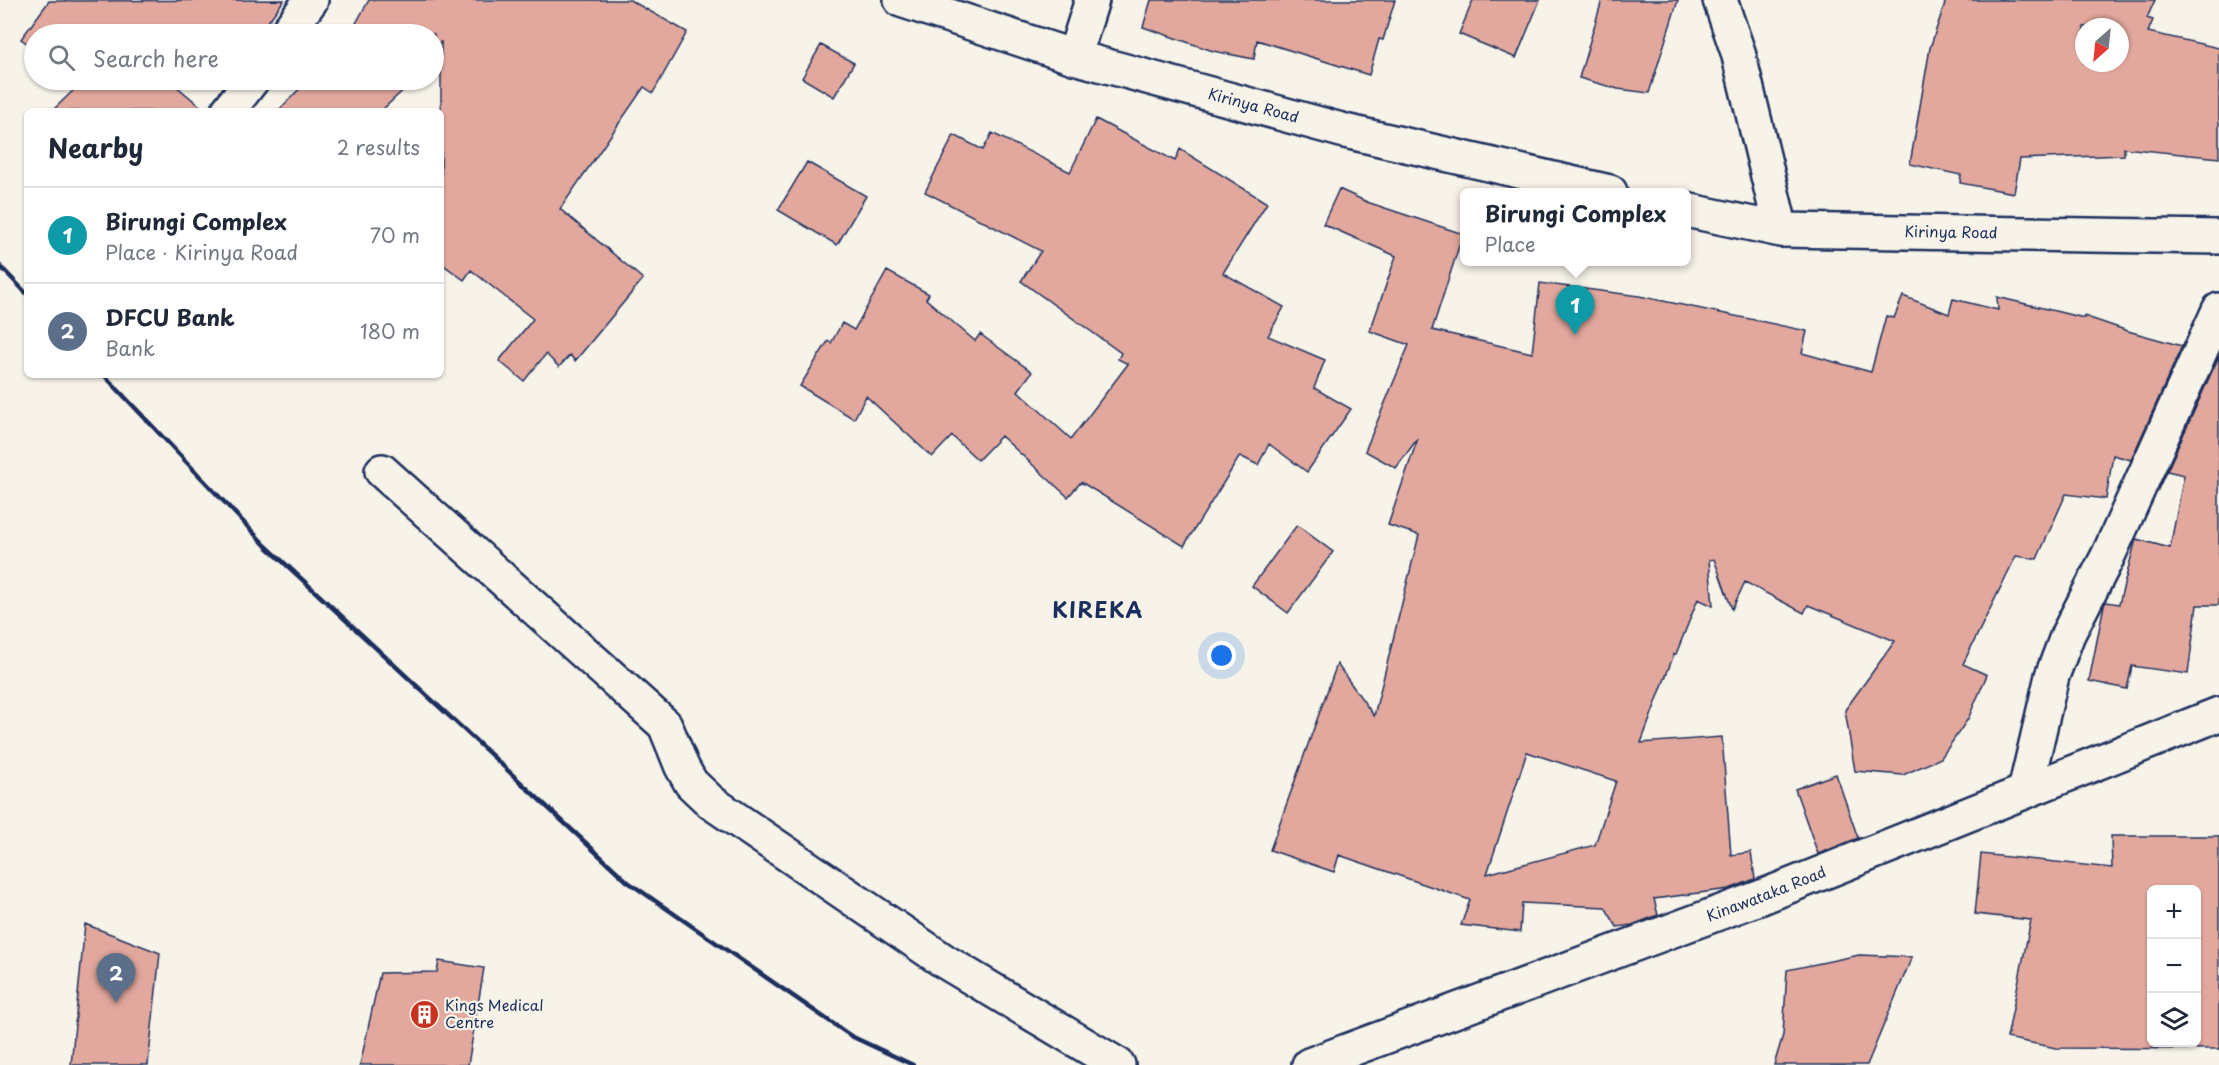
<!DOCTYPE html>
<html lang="en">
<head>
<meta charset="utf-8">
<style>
	:root { --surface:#fff; --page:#f2f2f3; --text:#1f2937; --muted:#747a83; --line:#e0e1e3; --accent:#7c3aed }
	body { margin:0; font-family:"Playpen Sans",sans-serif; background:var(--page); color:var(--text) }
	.controls { position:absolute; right:18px; bottom:18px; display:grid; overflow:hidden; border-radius:9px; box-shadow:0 2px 4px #0004 }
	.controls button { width:54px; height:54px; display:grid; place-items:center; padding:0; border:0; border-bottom:2px solid var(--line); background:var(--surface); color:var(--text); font:30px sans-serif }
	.compass { position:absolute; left:2075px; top:18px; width:54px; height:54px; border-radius:50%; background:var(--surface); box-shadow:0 2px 4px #0004; rotate:207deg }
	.you { position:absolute; left:1222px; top:656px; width:21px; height:21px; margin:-15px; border:4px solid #fff; border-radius:50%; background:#1a73e8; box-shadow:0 0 0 9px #1a73e833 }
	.badge { display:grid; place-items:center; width:39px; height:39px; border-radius:50%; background:var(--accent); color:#fff; font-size:20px; font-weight:700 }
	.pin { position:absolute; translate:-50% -50px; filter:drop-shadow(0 2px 3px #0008) }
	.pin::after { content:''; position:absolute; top:32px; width:21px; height:18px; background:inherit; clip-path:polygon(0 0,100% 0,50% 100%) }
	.popup { position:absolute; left:1460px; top:188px; width:231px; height:78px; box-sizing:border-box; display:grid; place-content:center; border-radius:9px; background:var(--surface); filter:drop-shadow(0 2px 4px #0005); font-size:20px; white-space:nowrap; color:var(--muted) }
	.popup b { font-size:22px; color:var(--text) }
	.popup::after { content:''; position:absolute; left:50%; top:100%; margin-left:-12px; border:12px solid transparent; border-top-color:var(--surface) }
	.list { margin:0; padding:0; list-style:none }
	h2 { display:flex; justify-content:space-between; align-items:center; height:78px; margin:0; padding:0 24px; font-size:26px }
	h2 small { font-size:20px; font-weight:400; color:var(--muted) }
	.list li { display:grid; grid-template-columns:39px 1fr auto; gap:18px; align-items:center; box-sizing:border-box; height:96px; padding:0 24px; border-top:2px solid var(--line) }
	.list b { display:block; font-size:22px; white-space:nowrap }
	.list p { margin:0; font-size:20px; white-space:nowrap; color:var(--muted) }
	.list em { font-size:20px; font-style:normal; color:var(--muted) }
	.icon { flex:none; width:33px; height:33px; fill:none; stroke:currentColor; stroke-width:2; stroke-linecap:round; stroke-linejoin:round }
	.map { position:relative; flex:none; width:2219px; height:1065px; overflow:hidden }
	.search { position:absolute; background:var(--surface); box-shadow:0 2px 4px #0004; left:24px; top:24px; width:420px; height:66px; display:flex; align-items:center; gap:15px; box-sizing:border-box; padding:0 21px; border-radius:33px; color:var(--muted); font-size:22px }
	.panel { position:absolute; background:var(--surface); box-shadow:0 2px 4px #0004; left:24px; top:108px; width:420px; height:270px; border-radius:9px }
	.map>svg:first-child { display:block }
	.building { fill:#e2a89d; stroke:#1b2f5e; stroke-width:1.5; fill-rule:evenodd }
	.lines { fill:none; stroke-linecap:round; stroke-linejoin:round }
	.street-casing { stroke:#1b2f5e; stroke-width:38 }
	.secondary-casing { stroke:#1b2f5e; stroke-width:38 }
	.street { stroke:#f7f3e8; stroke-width:33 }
	.secondary { stroke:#f7f3e8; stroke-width:33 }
	.rail { stroke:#1b2f5e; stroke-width:4.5 }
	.labels { text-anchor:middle; stroke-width:4.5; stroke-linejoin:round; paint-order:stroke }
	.street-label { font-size:15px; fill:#1b2f5e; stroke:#f7f3e8 }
	.poi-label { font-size:15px; fill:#1b2f5e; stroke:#f7f3e8; text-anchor:start }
	.district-label { font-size:21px; font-weight:bold; letter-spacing:1.5px; fill:#1b2f5e; stroke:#f7f3e8 }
</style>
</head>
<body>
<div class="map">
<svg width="2219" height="1065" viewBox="0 0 2219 1065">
	<rect width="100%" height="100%" fill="#f7f3e8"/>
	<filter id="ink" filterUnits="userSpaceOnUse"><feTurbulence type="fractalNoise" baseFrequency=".0167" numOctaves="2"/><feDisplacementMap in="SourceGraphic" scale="12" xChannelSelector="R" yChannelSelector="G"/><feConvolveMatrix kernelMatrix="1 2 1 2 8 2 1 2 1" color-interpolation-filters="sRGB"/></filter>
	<g filter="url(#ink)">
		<path class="building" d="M284,0L259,34H34V48L21,39L49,1Z
			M369,0H630L687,32L653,93L644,87L560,209L643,279L575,361L570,355L559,367L546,354L524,381L499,361L533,319L471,270L464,280L441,263V41L434,54V34H350Z
			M1151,0H1395L1383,40L1379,39L1369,75L1257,40L1254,59L1213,51L1143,27Z
			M1473,0H1540L1516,58L1459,34Z
			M1602,0H1678L1649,93L1618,89L1579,78Z
			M1946,0H2155L2147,18L2153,20L2148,32L2219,48V158L2124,148V155L2020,159L2014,193L1960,183L1961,175L1910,164L1930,48ZM2084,27H2120V63H2084Z
			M821,45L854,63L834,97L802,78Z
			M76,80H169L206,111H52L78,86L73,83Z
			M308,80H414L381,111H278Z
			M1096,119L1175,161L1180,149L1267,203L1223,273L1284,307L1268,336L1325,360L1314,388L1351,409L1307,472L1269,444L1258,465L1240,456L1184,546L1081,482L1068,497L1001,436L978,460L952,436L932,457L866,396L854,419L800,386L828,341L831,343L842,323L854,330L887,271L929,294L926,299L975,341L980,334L1032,372L1018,391L1071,439L1128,364L1118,359L1121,353L1021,281L1041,251L925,192L954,135L983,150L992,133L1070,172Z
			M807,162L866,196L837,245L778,210Z
			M1339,189L1367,202L1463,234L1432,330L1532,353L1540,283L1639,296L1807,331L1802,353L1871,372L1886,316L1894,318L1903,296L1949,314L1953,299L1998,310L1997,297L2084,318V316L2128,331L2182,346L2131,460L2113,455L2106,499L2066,494L2037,559L2016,556L1963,664L1987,675L1968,719L1941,758L1903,775L1855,771L1845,710L1895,641L1808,605L1804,613L1745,582L1732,609L1714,559L1709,560L1713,606L1698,599L1676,654H1674L1641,743L1722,737L1731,855L1751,852L1755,879L1729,889L1654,899L1658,915L1632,925L1617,927L1605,907L1522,903L1520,932L1461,925L1470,900L1339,855L1334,872L1270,850L1337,664L1374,716L1419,535L1388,525L1418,438L1396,468L1365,451L1409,345L1370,331L1396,256L1323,224ZM1527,752L1616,781L1595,845L1487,874Z
			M2219,356V605H2197L2188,674L2132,666L2127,689L2089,681L2104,605L2106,602L2119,604L2136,539L2170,548L2184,475L2167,471Z
			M1297,525L1333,552L1288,613L1252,586Z
			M1836,774L1858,838L1818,854L1795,789Z
			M2111,836H2219V1049L2056,1048L2007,1038L2031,920L1975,914L1981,854L2112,868ZM2151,890H2196V1042H2151Z
			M85,924L160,953L148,1065H71Z
			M1859,955L1912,957L1867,1065H1774L1783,1035L1787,970Z
			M439,961L484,968L468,1065H360L380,973L437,972Z"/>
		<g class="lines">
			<defs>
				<g id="street">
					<path d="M1720,0L1738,52L1781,230"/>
					<path d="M286,34L311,0"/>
					<path d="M1074,57L1092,0"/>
					<path d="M228,111L252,80"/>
					<path d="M382,471L665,725L682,767L691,783L711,802L944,961L1118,1065"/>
					<path d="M2025,791L2052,676L2068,634L2108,556L2219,310"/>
					<path id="s1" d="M1309,1065L1759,898L2219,714"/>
				</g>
				<g id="secondary">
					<path id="s2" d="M901,0L1074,57L1345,131L1610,192"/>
					<path id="s3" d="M1686,210L1781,230L2219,237"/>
				</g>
			</defs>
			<use href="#street" class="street-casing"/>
			<use href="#secondary" class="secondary-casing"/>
			<use href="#street" class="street"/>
			<use href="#secondary" class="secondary"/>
			<path class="rail" d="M0,266L27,294
				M104,375L265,545L628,882L851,1036L913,1065"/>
		</g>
	</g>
	<defs>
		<symbol id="building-disc" viewBox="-11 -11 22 22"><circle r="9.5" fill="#c8321e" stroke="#f7f3e8"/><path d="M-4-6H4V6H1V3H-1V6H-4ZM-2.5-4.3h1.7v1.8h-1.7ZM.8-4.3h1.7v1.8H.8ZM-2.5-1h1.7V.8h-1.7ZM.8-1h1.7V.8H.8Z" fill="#fff"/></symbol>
	</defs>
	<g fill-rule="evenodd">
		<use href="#building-disc" x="408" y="998" width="33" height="33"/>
	</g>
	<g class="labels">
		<g class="street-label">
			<text dy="5" stroke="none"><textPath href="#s2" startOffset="368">Kirinya Road</textPath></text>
			<text dy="5" stroke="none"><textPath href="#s3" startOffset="267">Kirinya Road</textPath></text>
			<text dy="5" stroke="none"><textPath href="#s1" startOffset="488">Kinawataka Road</textPath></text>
		</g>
		<g class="poi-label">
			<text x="445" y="1011">Kings Medical<tspan x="445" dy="17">Centre</tspan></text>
		</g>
		<g class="district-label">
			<text x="1098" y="618">KIREKA</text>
		</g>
	</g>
</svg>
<div class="controls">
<button>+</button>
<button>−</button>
<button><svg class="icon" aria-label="layers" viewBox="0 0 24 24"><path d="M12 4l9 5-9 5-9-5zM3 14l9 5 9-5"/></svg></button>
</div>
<svg class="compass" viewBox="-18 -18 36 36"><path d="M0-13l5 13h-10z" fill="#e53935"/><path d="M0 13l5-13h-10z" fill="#747a83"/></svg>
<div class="you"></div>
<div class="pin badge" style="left:1575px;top:335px;background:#0f9aa8">1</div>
<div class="popup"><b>Birungi Complex</b>Place</div>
<div class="pin badge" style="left:116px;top:1003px;background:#5c6f8a">2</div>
<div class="search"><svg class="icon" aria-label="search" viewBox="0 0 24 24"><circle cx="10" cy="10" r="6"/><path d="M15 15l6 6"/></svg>Search here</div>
<section class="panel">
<h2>Nearby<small>2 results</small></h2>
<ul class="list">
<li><span class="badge" style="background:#0f9aa8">1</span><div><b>Birungi Complex</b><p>Place · Kirinya Road</p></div><em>70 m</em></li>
<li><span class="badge" style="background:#5c6f8a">2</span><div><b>DFCU Bank</b><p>Bank</p></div><em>180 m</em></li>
</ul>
</section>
</div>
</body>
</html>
